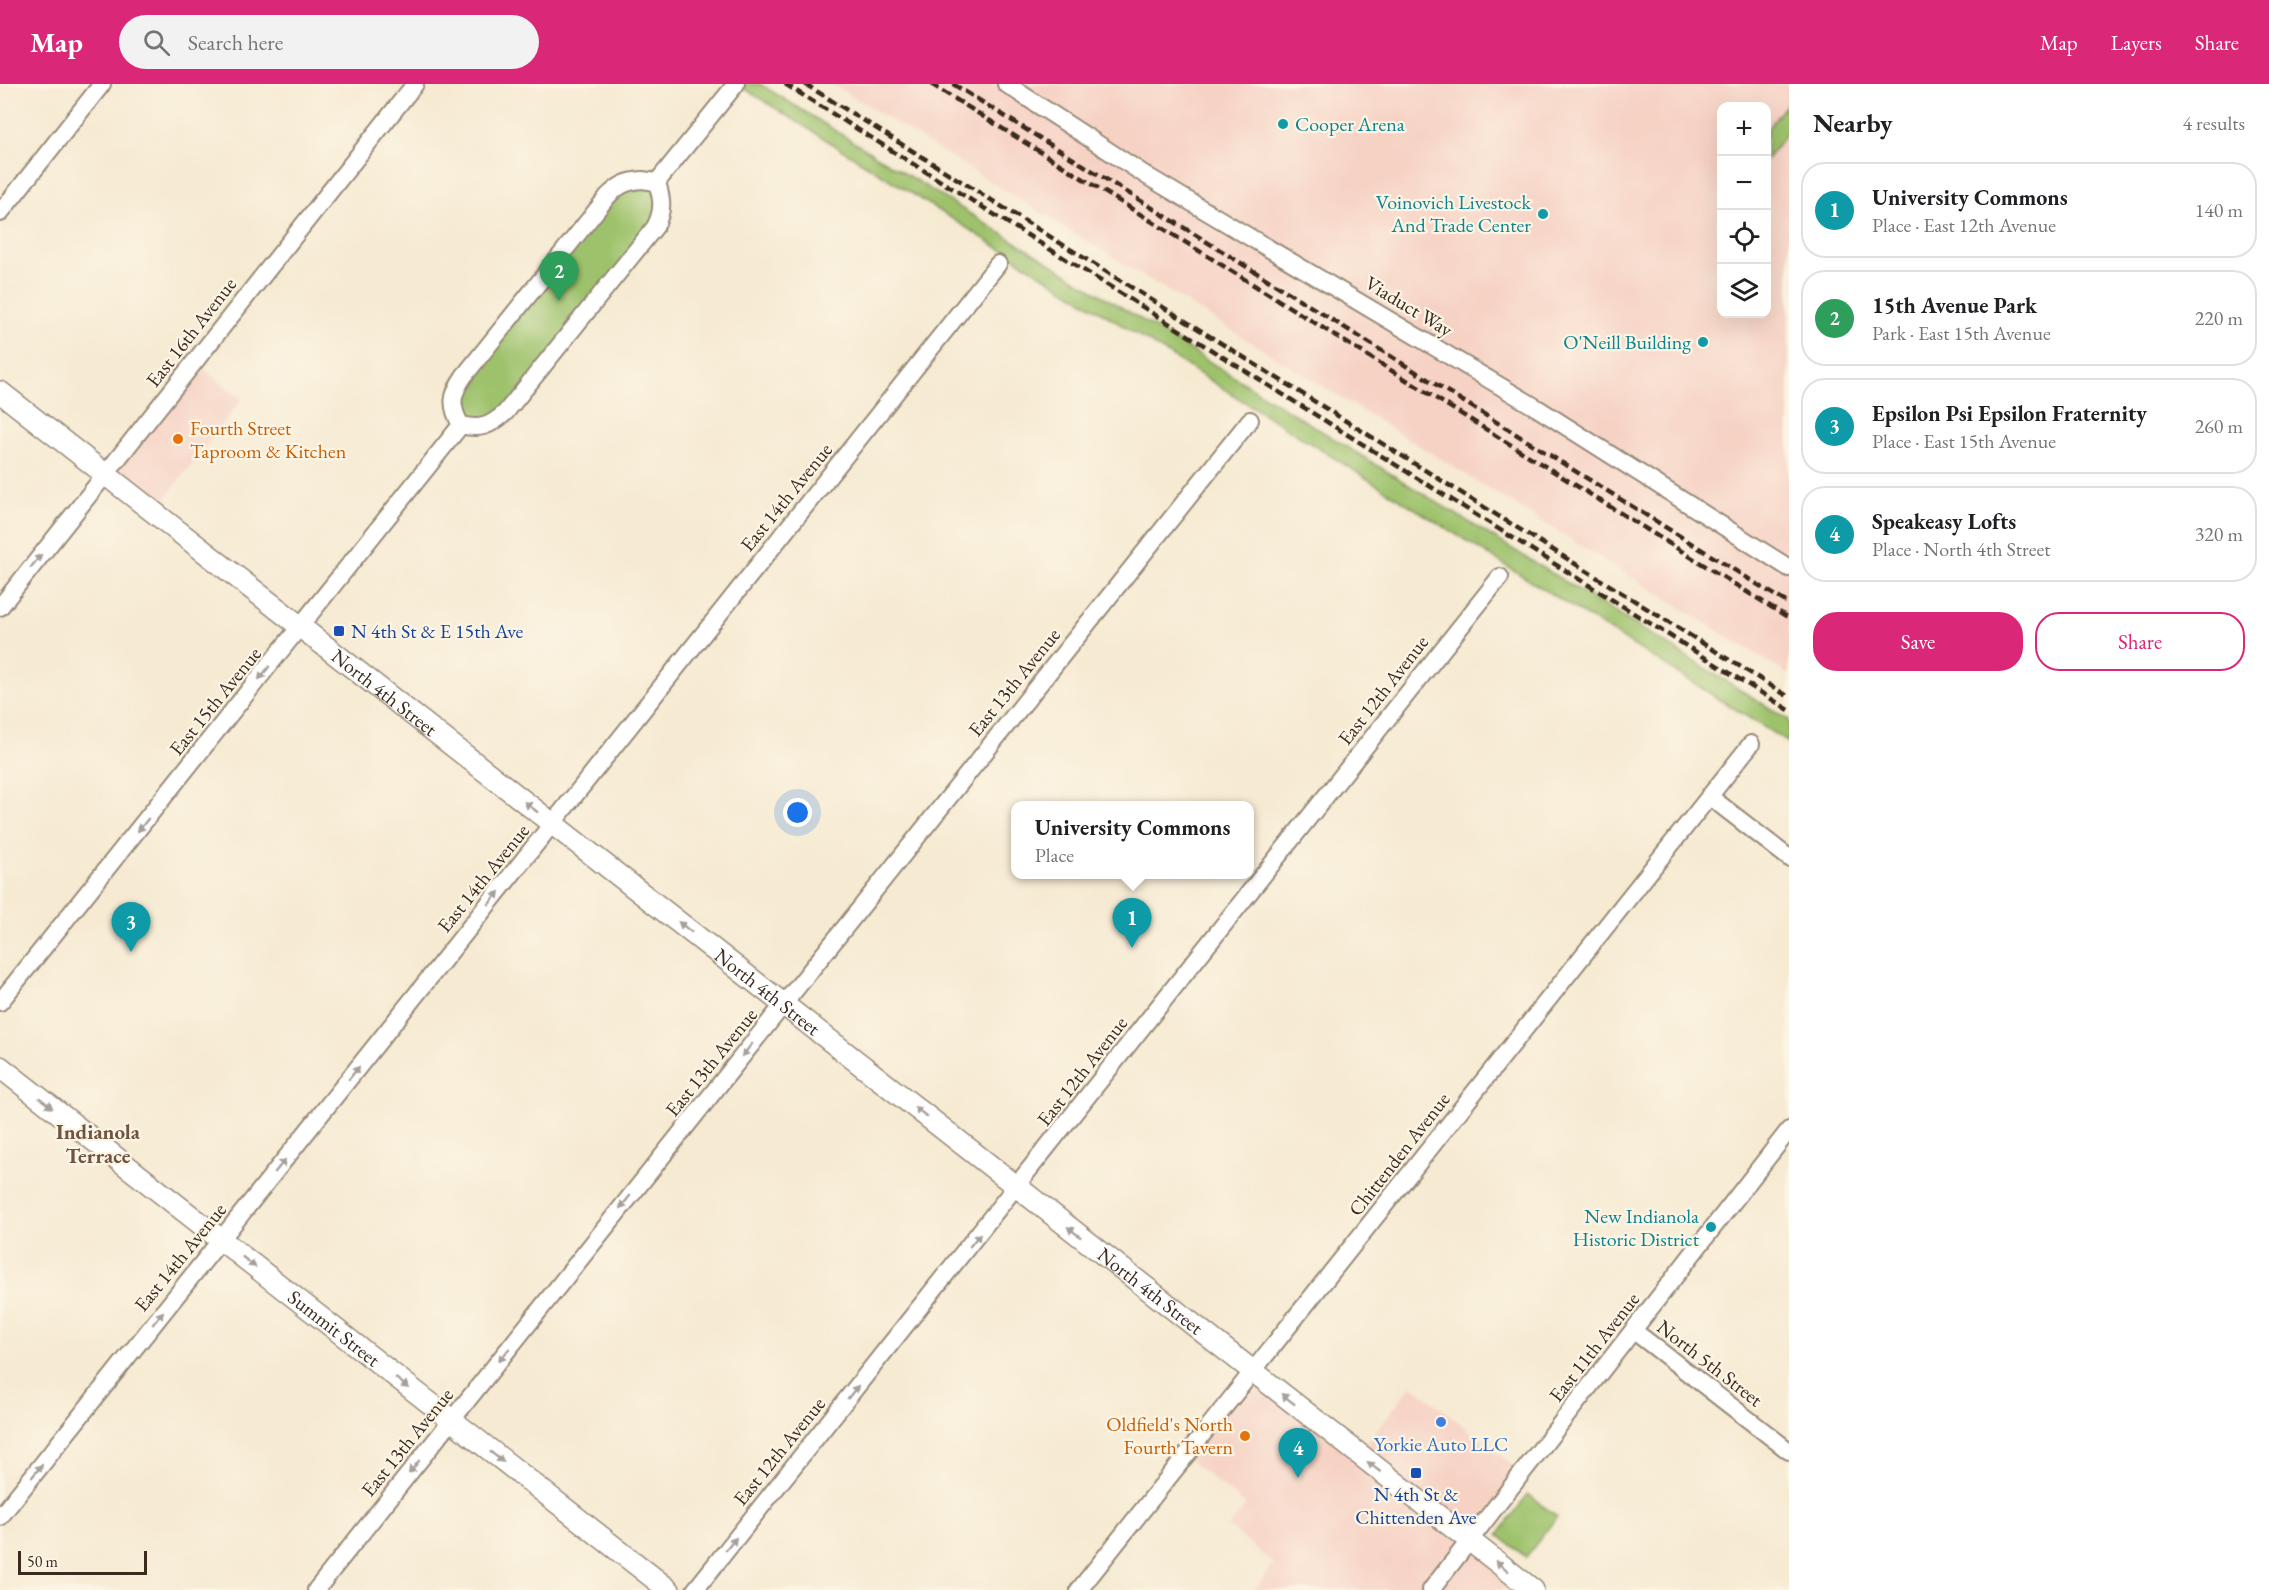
<!DOCTYPE html>
<html lang="en">
<head>
<meta charset="utf-8">
<style>
	:root { --surface:#fff; --page:#f2f2f2; --text:#202124; --muted:#757577; --line:#e0e0e0; --accent:#db2777 }
	body { margin:0; font-family:"EB Garamond",serif; background:var(--page); color:var(--text) }
	.controls { position:absolute; right:18px; top:18px; display:grid; overflow:hidden; border-radius:12px; box-shadow:0 6px 24px #0002 }
	.controls button { width:54px; height:54px; display:grid; place-items:center; padding:0; border:0; border-bottom:2px solid var(--line); background:var(--surface); color:var(--text); font:30px sans-serif }
	.scale { position:absolute; left:18px; bottom:15px; width:129px; box-sizing:border-box; padding-left:6px; border:3px solid #3b2a1e; border-top:0; font-size:16px; line-height:21px; white-space:nowrap; color:#3b2a1e; -webkit-text-stroke:4px #fcf5e5; paint-order:stroke }
	.you { position:absolute; left:798px; top:729px; width:21px; height:21px; margin:-15px; border:4px solid #fff; border-radius:50%; background:#1a73e8; box-shadow:0 0 0 9px #1a73e833 }
	.badge { display:grid; place-items:center; width:39px; height:39px; border-radius:50%; background:var(--accent); color:#fff; font-size:20px; font-weight:700 }
	.pin { position:absolute; translate:-50% -50px; filter:drop-shadow(0 2px 3px #0008) }
	.pin::after { content:''; position:absolute; top:32px; width:21px; height:18px; background:inherit; clip-path:polygon(0 0,100% 0,50% 100%) }
	.popup { position:absolute; left:1011px; top:717px; width:243px; height:78px; box-sizing:border-box; display:grid; place-content:center; border-radius:12px; background:var(--surface); filter:drop-shadow(0 2px 4px #0005); font-size:20px; white-space:nowrap; color:var(--muted) }
	.popup b { font-size:22px; color:var(--text) }
	.popup::after { content:''; position:absolute; left:50%; top:100%; margin-left:-12px; border:12px solid transparent; border-top-color:var(--surface) }
	.list { margin:0; padding:0; list-style:none }
	h2 { display:flex; justify-content:space-between; align-items:center; height:78px; margin:0; padding:0 24px; font-size:26px }
	h2 small { font-size:20px; font-weight:400; color:var(--muted) }
	.list li { display:grid; grid-template-columns:39px 1fr auto; gap:18px; align-items:center; box-sizing:border-box; height:96px; margin:0 12px 12px; padding:0 12px; border:2px solid var(--line); border-radius:24px }
	.list b { display:block; font-size:22px; white-space:nowrap }
	.list p { margin:0; font-size:20px; white-space:nowrap; color:var(--muted) }
	.list em { font-size:20px; font-style:normal; color:var(--muted) }
	.actions { display:flex; gap:12px; padding:18px 24px }
	.actions a { flex:1; padding:14px 0; border:2px solid var(--accent); border-radius:24px; text-align:center; font-size:21px; color:var(--accent) }
	.actions .main { background:var(--accent); color:#fff }
	.icon { flex:none; width:33px; height:33px; fill:none; stroke:currentColor; stroke-width:2; stroke-linecap:round; stroke-linejoin:round }
	.map { position:relative; flex:none; width:1789px; height:1506px; overflow:hidden }
	header { display:flex; align-items:center; gap:36px; box-sizing:border-box; height:84px; padding:0 30px; background:var(--accent); color:#fff }
	header strong { font-size:28px }
	nav { display:flex; gap:33px; margin-inline-start:auto; font-size:21px }
	.search { width:420px; height:54px; background:var(--page); display:flex; align-items:center; gap:15px; box-sizing:border-box; padding:0 21px; border-radius:33px; color:var(--muted); font-size:22px }
	main { display:flex }
	aside { flex:1; background:var(--surface) }
	.map>svg:first-child { display:block }
	.built { fill:#f6d2c4; fill-rule:evenodd }
	.green { fill:#9ec26c; stroke:#6c7645; stroke-width:1.5 }
	.lines { fill:none; stroke-linecap:round; stroke-linejoin:round }
	.minor-casing { stroke:#988a78; stroke-width:20 }
	.major-casing { stroke:#988a78; stroke-width:24 }
	.minor { stroke:#fff; stroke-width:16 }
	.major { stroke:#fff; stroke-width:21 }
	.rail { stroke:#3b2a1e; stroke-width:4.5; stroke-dasharray:9 4.5; stroke-linecap:butt }
	.oneway { fill:#a79f9a }
	.culture-dot { fill:#0f9aa8; stroke:#fcf5e5; stroke-width:2 }
	.food-dot { fill:#e8710a; stroke:#fcf5e5; stroke-width:2 }
	.transit-dot { fill:#1a4fb4; stroke:#fcf5e5; stroke-width:2 }
	.shop-dot { fill:#3f7fe0; stroke:#fcf5e5; stroke-width:2 }
	.labels { text-anchor:middle; stroke-width:4.5; stroke-linejoin:round; paint-order:stroke }
	.culture-label { font-size:20px; fill:#0d838f; stroke:#fcf5e5; text-anchor:end }
	.street-label { font-size:20px; fill:#3b2a1e; stroke:#fcf5e5 }
	.food-label { font-size:20px; fill:#c56008; stroke:#fcf5e5; text-anchor:start }
	.transit-label { font-size:20px; fill:#164399; stroke:#fcf5e5; text-anchor:start }
	.shop-label { font-size:20px; fill:#366cbe; stroke:#fcf5e5 }
	.neighbourhood-label { font-size:21px; font-weight:bold; fill:#705340; stroke:#fcf5e5 }
</style>
</head>
<body>
<header>
<strong>Map</strong>
<div class="search"><svg class="icon" aria-label="search" viewBox="0 0 24 24"><circle cx="10" cy="10" r="6"/><path d="M15 15l6 6"/></svg>Search here</div>
<nav><a>Map</a><a>Layers</a><a>Share</a></nav>
</header>
<main>
<div class="map">
<svg width="1789" height="1506" viewBox="0 0 1789 1506">
	<rect width="100%" height="100%" fill="#fcf5e5"/>
	<filter id="ink" filterUnits="userSpaceOnUse"><feTurbulence type="fractalNoise" baseFrequency=".0167" numOctaves="2"/><feDisplacementMap in="SourceGraphic" scale="12" xChannelSelector="R" yChannelSelector="G"/><feConvolveMatrix kernelMatrix="1 2 1 2 8 2 1 2 1" color-interpolation-filters="sRGB"/></filter>
	<filter id="wash" filterUnits="userSpaceOnUse"><feTurbulence type="fractalNoise" baseFrequency=".008" numOctaves="4" result="noise"/><feDisplacementMap in="SourceGraphic" scale="24" xChannelSelector="R" yChannelSelector="G"/><feGaussianBlur stdDeviation="1.35" result="paint"/><feColorMatrix in="noise" values="0 0 0 0 0 0 0 0 0 0 0 0 0 0 0 0 0 1.4 0 .05"/><feComposite in="paint" operator="in"/></filter>
	<g filter="url(#wash)">
		<rect width="100%" height="100%" fill="#f6ead2"/>
		<path class="built" d="M832,0H1789V591L1525,427ZM1722,22H1766V230H1722Z
			M198,281L242,315L157,425L112,390Z
			M1254,1286L1359,1369L1412,1301L1520,1387L1468,1453L1534,1506H1254L1274,1480L1229,1443L1246,1421L1185,1373Z"/>
		<path class="green" d="M737,0H760L1789,636V659Z
			M1789,17V46L1767,75V46Z
			M657,98L662,128L505,329L461,341L455,305L608,112Z
			M1528,1410L1557,1433L1526,1473L1498,1451Z"/>
	</g>
	<g filter="url(#ink)">
		<g class="lines">
			<defs>
				<path id="minor" d="M1006,0L1147,92L1537,324L1789,484
					M642,96L657,98C662,115 664,126 655,143L505,329C490,342 480,346 461,341C450,322 451,311 464,292L608,112C619,101 627,97 642,96Z
					M657,98L736,0
					M0,129L102,0
					M0,523L415,0
					M1709,712L1789,774
					M0,918L461,341
					M1634,1247L1789,1367
					M0,1433L998,180
					M316,1506L1250,336
					M695,1506L1500,493
					M1079,1506L1751,660
					M1431,1506L1789,1046"/>
				<g id="major">
					<path id="s1" d="M0,308L1533,1506"/>
					<path id="s2" d="M0,983L669,1506"/>
				</g>
			</defs>
			<use href="#minor" class="minor-casing"/>
			<use href="#major" class="major-casing"/>
			<use href="#minor" class="minor"/>
			<use href="#major" class="major"/>
			<path class="rail" d="M785,0L1789,626
				M805,0L1789,613
				M931,0L1789,534
				M953,0L1789,520"/>
		</g>
		<defs><path id="oneway-solid" d="M-6-.8H1V-3.2L6.5 0L1 3.2V.8H-6Z" transform="scale(1.5)"/></defs>
		<g class="oneway">
			<use href="#oneway-solid" transform="translate(36 477) rotate(-51)"/>
			<use href="#oneway-solid" transform="translate(264 589) rotate(129)"/>
			<use href="#oneway-solid" transform="translate(531 723) rotate(-142)"/>
			<use href="#oneway-solid" transform="translate(143 741) rotate(129)"/>
			<use href="#oneway-solid" transform="translate(494 814) rotate(-51)"/>
			<use href="#oneway-solid" transform="translate(685 843) rotate(-142)"/>
			<use href="#oneway-solid" transform="translate(747 966) rotate(129)"/>
			<use href="#oneway-solid" transform="translate(354 989) rotate(-51)"/>
			<use href="#oneway-solid" transform="translate(46 1019) rotate(38)"/>
			<use href="#oneway-solid" transform="translate(921 1028) rotate(-142)"/>
			<use href="#oneway-solid" transform="translate(280 1082) rotate(-51)"/>
			<use href="#oneway-solid" transform="translate(625 1118) rotate(129)"/>
			<use href="#oneway-solid" transform="translate(1074 1148) rotate(-142)"/>
			<use href="#oneway-solid" transform="translate(975 1156) rotate(-51)"/>
			<use href="#oneway-solid" transform="translate(249 1178) rotate(38)"/>
			<use href="#oneway-solid" transform="translate(158 1234) rotate(-51)"/>
			<use href="#oneway-solid" transform="translate(504 1271) rotate(129)"/>
			<use href="#oneway-solid" transform="translate(402 1299) rotate(38)"/>
			<use href="#oneway-solid" transform="translate(853 1308) rotate(-51)"/>
			<use href="#oneway-solid" transform="translate(1288 1315) rotate(-142)"/>
			<use href="#oneway-solid" transform="translate(497 1373) rotate(38)"/>
			<use href="#oneway-solid" transform="translate(414 1383) rotate(129)"/>
			<use href="#oneway-solid" transform="translate(1374 1383) rotate(-142)"/>
			<use href="#oneway-solid" transform="translate(37 1387) rotate(-51)"/>
			<use href="#oneway-solid" transform="translate(731 1460) rotate(-51)"/>
			<use href="#oneway-solid" transform="translate(1502 1482) rotate(-142)"/>
		</g>
	</g>
	<g class="culture-dot">
		<circle cx="1283" cy="40" r="6"/>
		<circle cx="1543" cy="130" r="6"/>
		<circle cx="1703" cy="258" r="6"/>
		<circle cx="1711" cy="1143" r="6"/>
	</g>
	<g class="food-dot">
		<circle cx="178" cy="355" r="6"/>
		<circle cx="1245" cy="1352" r="6"/>
	</g>
	<g class="transit-dot">
		<rect x="333" y="541" width="12" height="12" rx="3"/>
		<rect x="1410" y="1383" width="12" height="12" rx="3"/>
	</g>
	<circle class="shop-dot" cx="1441" cy="1338" r="6"/>
	<g class="labels">
		<g class="culture-label">
			<text x="1295" y="47" text-anchor="start">Cooper Arena</text>
			<text x="1531" y="125">Voinovich Livestock<tspan x="1531" dy="23">And Trade Center</tspan></text>
			<text x="1691" y="265">O'Neill Building</text>
			<text x="1699" y="1139">New Indianola<tspan x="1699" dy="23">Historic District</tspan></text>
		</g>
		<g class="street-label">
			<text transform="translate(1409 222) rotate(31)" y="7">Viaduct Way</text>
			<text transform="translate(191 248) rotate(-52)" y="7">East 16th Avenue</text>
			<text transform="translate(786 413) rotate(-51)" y="7">East 14th Avenue</text>
			<text transform="translate(1014 598) rotate(-51)" y="7">East 13th Avenue</text>
			<text transform="translate(1383 606) rotate(-52)" y="7">East 12th Avenue</text>
			<text dy="7" stroke="none"><textPath href="#s1" startOffset="488">North 4th Street</textPath></text>
			<text transform="translate(215 617) rotate(-51)" y="7">East 15th Avenue</text>
			<text transform="translate(483 794) rotate(-51)" y="7">East 14th Avenue</text>
			<text dy="7" stroke="none"><textPath href="#s1" startOffset="974">North 4th Street</textPath></text>
			<text transform="translate(711 978) rotate(-51)" y="7">East 13th Avenue</text>
			<text transform="translate(1082 987) rotate(-52)" y="7">East 12th Avenue</text>
			<text transform="translate(1399 1070) rotate(-52)" y="7">Chittenden Avenue</text>
			<text transform="translate(180 1173) rotate(-51)" y="7">East 14th Avenue</text>
			<text dy="7" stroke="none"><textPath href="#s1" startOffset="1460">North 4th Street</textPath></text>
			<text dy="7" stroke="none"><textPath href="#s2" startOffset="424">Summit Street</textPath></text>
			<text transform="translate(1594 1263) rotate(-52)" y="7">East 11th Avenue</text>
			<text transform="translate(1710 1279) rotate(38)" y="7">North 5th Street</text>
			<text transform="translate(407 1358) rotate(-51)" y="7">East 13th Avenue</text>
			<text transform="translate(779 1367) rotate(-51)" y="7">East 12th Avenue</text>
		</g>
		<g class="food-label">
			<text x="190" y="351">Fourth Street<tspan x="190" dy="23">Taproom &amp; Kitchen</tspan></text>
			<text x="1233" y="1347" text-anchor="end">Oldfield's North<tspan x="1233" dy="23">Fourth Tavern</tspan></text>
		</g>
		<g class="transit-label">
			<text x="351" y="554">N 4th St &amp; E 15th Ave</text>
			<text x="1416" y="1417" text-anchor="middle">N 4th St &amp;<tspan x="1416" dy="23">Chittenden Ave</tspan></text>
		</g>
		<g class="shop-label">
			<text x="1441" y="1367">Yorkie Auto LLC</text>
		</g>
		<g class="neighbourhood-label">
			<text x="98" y="1055">Indianola<tspan x="98" dy="24">Terrace</tspan></text>
		</g>
	</g>
</svg>
<div class="controls">
<button>+</button>
<button>−</button>
<button><svg class="icon" aria-label="locate" viewBox="0 0 24 24"><circle cx="12" cy="12" r="6"/><path d="M12 2v4M12 18v4M2 12h4M18 12h4"/></svg></button>
<button><svg class="icon" aria-label="layers" viewBox="0 0 24 24"><path d="M12 4l9 5-9 5-9-5zM3 14l9 5 9-5"/></svg></button>
</div>
<div class="scale">50 m</div>
<div class="you"></div>
<div class="pin badge" style="left:1132px;top:864px;background:#0f9aa8">1</div>
<div class="popup"><b>University Commons</b>Place</div>
<div class="pin badge" style="left:559px;top:217px;background:#2e9e5b">2</div>
<div class="pin badge" style="left:131px;top:868px;background:#0f9aa8">3</div>
<div class="pin badge" style="left:1298px;top:1394px;background:#0f9aa8">4</div>
</div>
<aside>
<h2>Nearby<small>4 results</small></h2>
<ul class="list">
<li><span class="badge" style="background:#0f9aa8">1</span><div><b>University Commons</b><p>Place · East 12th Avenue</p></div><em>140 m</em></li>
<li><span class="badge" style="background:#2e9e5b">2</span><div><b>15th Avenue Park</b><p>Park · East 15th Avenue</p></div><em>220 m</em></li>
<li><span class="badge" style="background:#0f9aa8">3</span><div><b>Epsilon Psi Epsilon Fraternity</b><p>Place · East 15th Avenue</p></div><em>260 m</em></li>
<li><span class="badge" style="background:#0f9aa8">4</span><div><b>Speakeasy Lofts</b><p>Place · North 4th Street</p></div><em>320 m</em></li>
</ul>
<div class="actions"><a class="main">Save</a><a>Share</a></div>
</aside>
</main>
</body>
</html>
